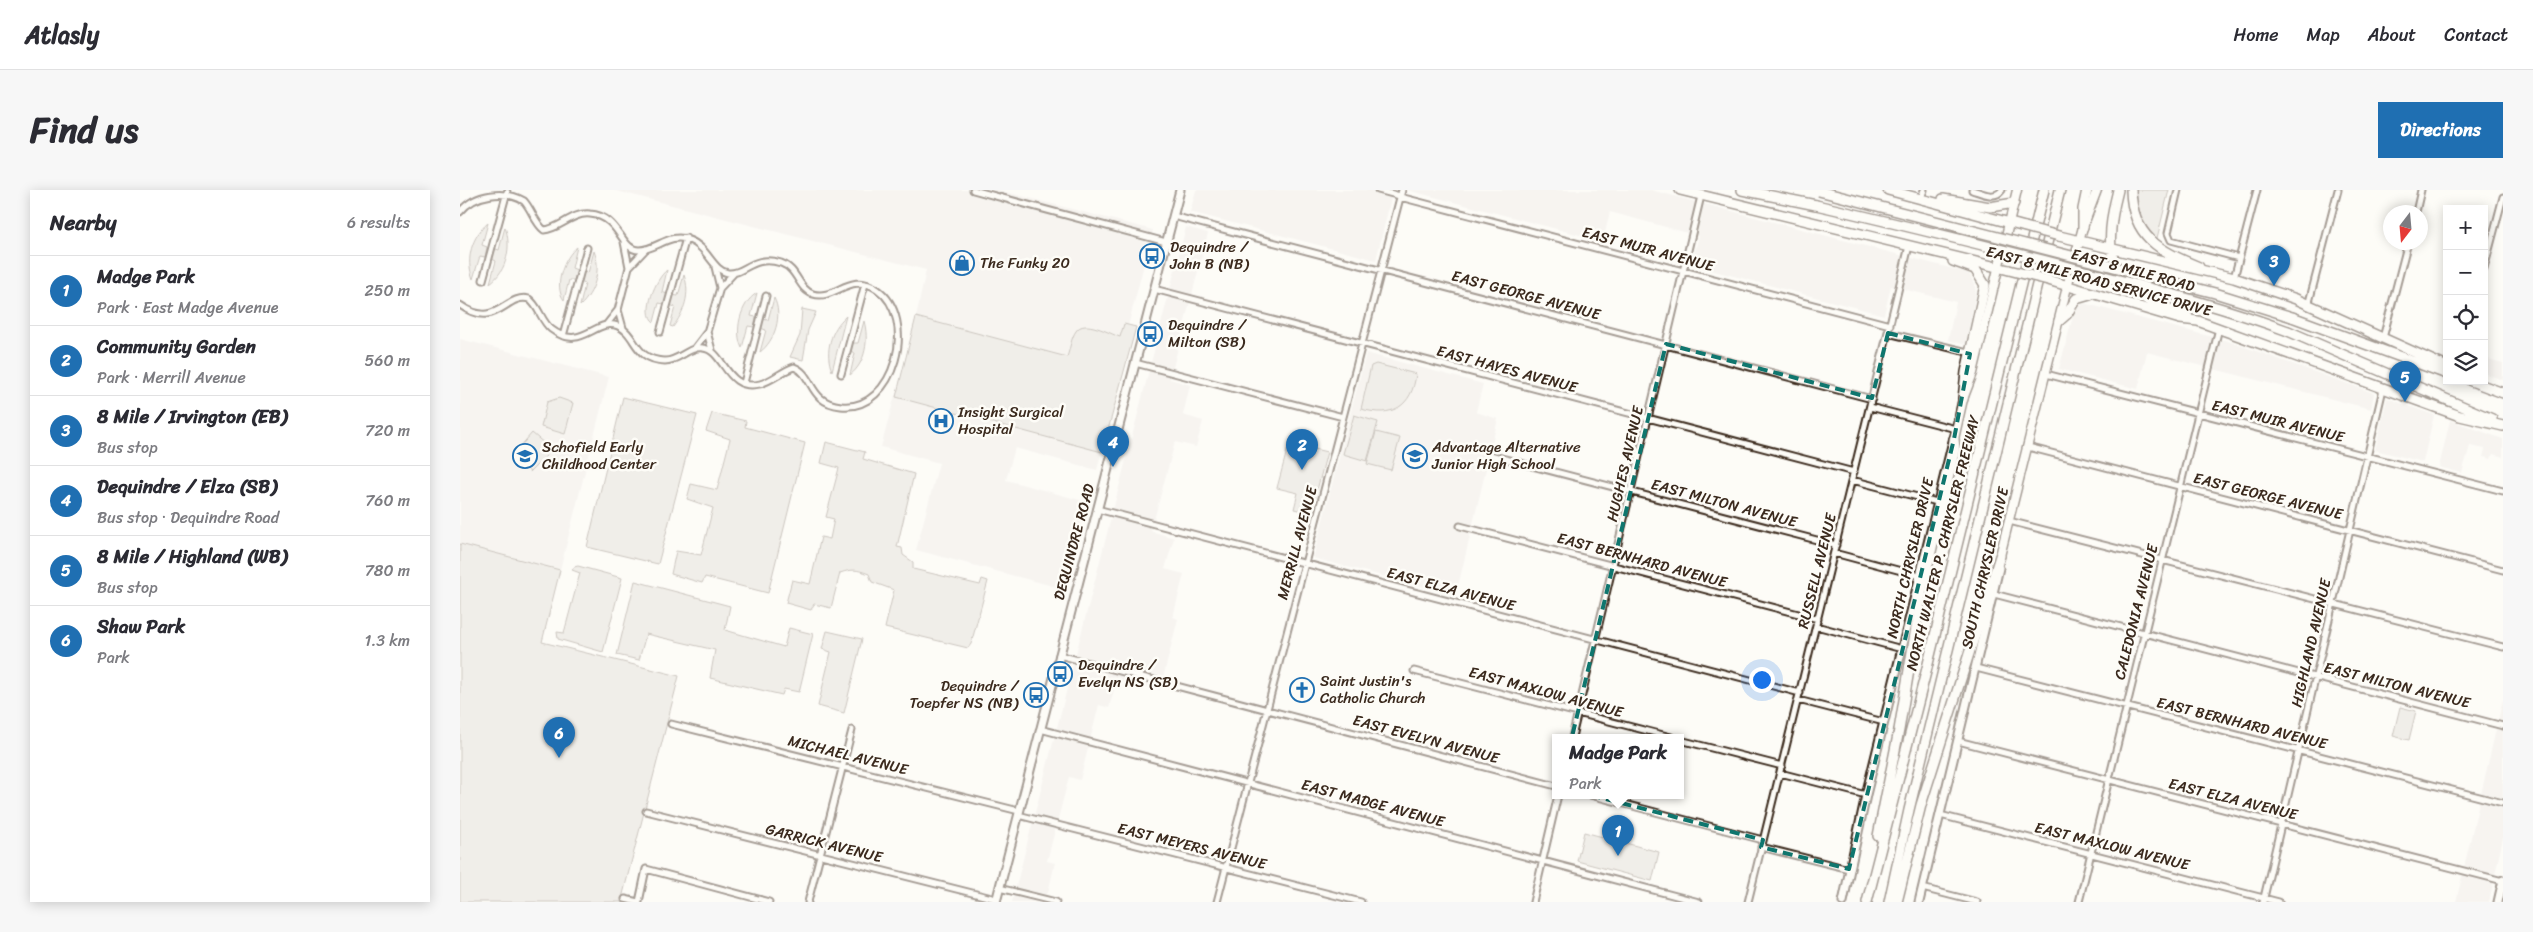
<!DOCTYPE html>
<html lang="en">
<head>
<meta charset="utf-8">
<style>
	:root { --surface:#fff; --page:#f7f7f7; --text:#2b2b33; --muted:#7c7c81; --line:#e1e1e2; --accent:#1f6fb2 }
	body { margin:0; font-family:Sriracha,sans-serif; background:var(--page); color:var(--text) }
	.controls { position:absolute; right:15px; top:15px; display:grid; overflow:hidden; border-radius:0px; box-shadow:0 2px 12px #0003 }
	.controls button { width:45px; height:45px; display:grid; place-items:center; padding:0; border:0; border-bottom:1px solid var(--line); background:var(--surface); color:var(--text); font:25px sans-serif }
	.compass { position:absolute; left:1923px; top:15px; width:45px; height:45px; border-radius:50%; background:var(--surface); box-shadow:0 2px 12px #0003; rotate:196deg }
	.you { position:absolute; left:1301px; top:489px; width:18px; height:18px; margin:-12px; border:4px solid #fff; border-radius:50%; background:#1a73e8; box-shadow:0 0 0 8px #1a73e833 }
	.badge { display:grid; place-items:center; width:32px; height:32px; border-radius:50%; background:var(--accent); color:#fff; font-size:16px; font-weight:700 }
	.pin { position:absolute; translate:-50% -41px; filter:drop-shadow(0 1px 2px #0008) }
	.pin::after { content:''; position:absolute; top:26px; width:18px; height:15px; background:inherit; clip-path:polygon(0 0,100% 0,50% 100%) }
	.popup { position:absolute; left:1092px; top:544px; width:132px; height:65px; box-sizing:border-box; display:grid; place-content:center; border-radius:0px; background:var(--surface); filter:drop-shadow(0 1px 4px #0005); font-size:16px; white-space:nowrap; color:var(--muted) }
	.popup b { font-size:19px; color:var(--text) }
	.popup::after { content:''; position:absolute; left:50%; top:100%; margin-left:-10px; border:10px solid transparent; border-top-color:var(--surface) }
	.list { margin:0; padding:0; list-style:none }
	h2 { display:flex; justify-content:space-between; align-items:center; height:65px; margin:0; padding:0 20px; font-size:21px }
	h2 small { font-size:16px; font-weight:400; color:var(--muted) }
	.list li { display:grid; grid-template-columns:32px 1fr auto; gap:15px; align-items:center; box-sizing:border-box; height:70px; padding:0 20px; border-top:1px solid var(--line) }
	.list b { display:block; font-size:19px; white-space:nowrap }
	.list p { margin:0; font-size:16px; white-space:nowrap; color:var(--muted) }
	.list em { font-size:16px; font-style:normal; color:var(--muted) }
	.icon { flex:none; width:28px; height:28px; fill:none; stroke:currentColor; stroke-width:2; stroke-linecap:round; stroke-linejoin:round }
	.map { position:relative; flex:none; width:2043px; height:712px; overflow:hidden; border-radius:0px }
	header { display:flex; align-items:center; gap:30px; box-sizing:border-box; height:70px; padding:0 25px; background:var(--surface); border-bottom:1px solid var(--line) }
	header strong { font-size:24px }
	nav { display:flex; gap:28px; margin-inline-start:auto; font-size:18px }
	.intro { display:flex; align-items:center; justify-content:space-between; box-sizing:border-box; height:120px; padding:0 30px }
	h1 { margin:0; font-size:35px }
	.button { padding:12px 22px; border-radius:0px; background:var(--accent); color:#fff; font-size:18px; font-weight:700 }
	main { display:flex; gap:30px; padding:0 30px }
	aside { flex:1; background:var(--surface); border-radius:0px; box-shadow:0 2px 12px #0003 }
	.map>svg:first-child { display:block }
	.built { fill:#efece7 }
	.green { fill:#e1ded7; stroke:#8e847a }
	.lines { fill:none; stroke-linecap:round; stroke-linejoin:round }
	.street-casing { stroke:#3b2a1e; stroke-width:9 }
	.secondary-casing { stroke:#3b2a1e; stroke-width:11 }
	.primary-casing { stroke:#3b2a1e; stroke-width:11 }
	.highway-casing { stroke:#3b2a1e; stroke-width:12 }
	.street { stroke:#fdfcf7; stroke-width:5 }
	.secondary { stroke:#fdfcf7; stroke-width:7 }
	.primary { stroke:#fdfcf7; stroke-width:8 }
	.highway { stroke:#fdfcf7; stroke-width:9 }
	.highway-bridge-casing { stroke:#3b2a1e; stroke-width:12; stroke-linecap:butt }
	.highway-bridge { stroke:#fdfcf7; stroke-width:9 }
	.marked { fill:none; stroke:#0f766e; stroke-width:4; stroke-dasharray:10 6; stroke-linejoin:round }
	.labels { text-anchor:middle; stroke-width:5; stroke-linejoin:round; paint-order:stroke }
	.poi-label { font-size:15px; fill:#3b2a1e; stroke:#fdfcf7; text-anchor:start }
	.street-label { font-size:15px; fill:#3b2a1e; stroke:#fdfcf7 }
</style>
</head>
<body>
<header>
<strong>Atlasly</strong>
<nav><a>Home</a><a>Map</a><a>About</a><a>Contact</a></nav>
</header>
<div class="intro"><h1>Find us</h1><a class="button">Directions</a></div>
<main>
<aside>
<h2>Nearby<small>6 results</small></h2>
<ul class="list">
<li><span class="badge">1</span><div><b>Madge Park</b><p>Park · East Madge Avenue</p></div><em>250 m</em></li>
<li><span class="badge">2</span><div><b>Community Garden</b><p>Park · Merrill Avenue</p></div><em>560 m</em></li>
<li><span class="badge">3</span><div><b>8 Mile / Irvington (EB)</b><p>Bus stop</p></div><em>720 m</em></li>
<li><span class="badge">4</span><div><b>Dequindre / Elza (SB)</b><p>Bus stop · Dequindre Road</p></div><em>760 m</em></li>
<li><span class="badge">5</span><div><b>8 Mile / Highland (WB)</b><p>Bus stop</p></div><em>780 m</em></li>
<li><span class="badge">6</span><div><b>Shaw Park</b><p>Park</p></div><em>1.3 km</em></li>
</ul>
</aside>
<div class="map">
<svg width="2043" height="712" viewBox="0 0 2043 712">
	<rect width="100%" height="100%" fill="#fdfcf7"/>
	<filter id="ink" filterUnits="userSpaceOnUse"><feTurbulence type="fractalNoise" baseFrequency=".02" numOctaves="2"/><feDisplacementMap in="SourceGraphic" scale="10" xChannelSelector="R" yChannelSelector="G"/><feConvolveMatrix kernelMatrix="1 2 1 2 8 2 1 2 1" color-interpolation-filters="sRGB"/></filter>
	<g filter="url(#ink)">
		<path class="built" d="M153,0H538L693,40L668,136L660,147L629,136L607,167L456,127L466,80Z
			M736,0H933L916,70L730,22Z
			M947,0H1191L1509,83L1515,95L1516,103L1506,155L1488,150L1496,112L1431,96L1424,125L1231,75L1239,46L1150,22L1143,51Z
			M726,37L748,43L710,189L730,195L723,225L743,231L736,257L715,252L691,341L714,348L705,379L724,384L713,427L718,429L700,500L657,489L649,518L639,515L620,590L609,587L587,671L595,673L588,703L578,712H552Z
			M1623,113L1771,152L1914,203L1911,219L1687,162L1678,199L1599,179L1614,122Z
			M0,149L149,187L100,380L0,354Z
			M906,163L1023,194L1016,222L1038,229L996,405L853,368Z
			M2024,168L2043,173V190L2024,183Z
			M435,205L642,260L637,280L555,258L546,290L627,312L604,399L456,360L479,273L421,257Z
			M1927,208L1974,225L1963,272L1915,260Z
			M1990,230L2043,249V267L2033,264L2031,269L2023,267L2025,259L2010,256L2002,283L1979,277Z
			M2043,509V648L2032,698L2029,712H1996Z"/>
		<path class="green" d="M1676,0H1709L1696,52L1680,26Z
			M28,33L22,55L27,57L25,67L20,66L13,89C5,69 12,46 28,33Z
			M45,37C52,56 47,81 30,93L36,71L30,68L33,58L39,60Z
			M117,57L112,78L117,80L114,90H109L104,110C93,96 104,67 117,57Z
			M134,61C142,80 134,103 120,116L125,94L120,92L123,82L128,83Z
			M207,80L202,102L207,104L204,114L199,113L194,132C181,123 196,88 207,80Z
			M224,85C231,104 224,122 213,137L210,136L215,117L210,115L212,105L218,106Z
			M297,103L291,126L296,127L294,137L288,136L282,158C274,142 280,113 297,103Z
			M314,108C323,125 315,151 300,162L306,140L300,138L302,129L308,130Z
			M342,119L356,122L348,140L343,170L330,167L340,145Z
			M386,126L372,181C364,162 371,139 386,126Z
			M456,127L607,167C610,159 611,148 616,141C624,128 650,144 660,147L664,134L676,137L642,262L436,207Z
			M404,131C409,149 406,173 390,185L395,163L390,161L392,153H398Z
			M916,174L956,184C952,217 932,228 901,219L911,176Z
			M163,207L237,225L198,374L127,357Z
			M99,208L113,213L105,244L81,237L87,212Z
			M252,223L286,231L285,237L345,253L308,403L245,387L242,393L211,384L216,361L241,365L253,318L227,309L231,294L257,300L270,249L246,241Z
			M894,225L918,232L907,271L883,264Z
			M916,242L940,248L931,280L907,274Z
			M72,243L92,260L70,282L52,266Z
			M366,252L405,262L403,269L454,284L437,357L442,358L443,365L453,372V379L520,395L522,389L528,391L511,454L508,458L425,438L434,400L412,392L409,384C396,379 392,379 380,383L371,418L354,414L351,420L326,413L332,390L350,394L361,347L370,349L374,329L366,327L379,278L361,273Z
			M829,253L867,262L851,323L834,319L838,303L817,298Z
			M0,354L100,380L82,452L219,486L161,712H0Z
			M118,376L162,388L143,462L98,449L97,442L104,443L120,383L112,380L114,377Z
			M175,391L270,416L265,440L324,457L329,438L353,444L339,502L324,499L322,505L250,488L255,460L186,444L179,470L157,465Z
			M367,441L402,449L384,523L358,516L371,462L362,459Z
			M1940,517L1956,521L1949,550L1933,546Z
			M1124,642L1199,662L1192,691L1117,671Z"/>
		<g class="lines">
			<defs>
				<path id="street" d="M513,0L706,52
					M918,0L940,6
					M1512,0C1522,3 1535,10 1542,0
					M1718,0L1708,43L1711,50L1779,68
					M940,7L1430,135
					M1461,8L1464,0
					M0,22C15,3 45,0 64,11C72,20 75,33 84,40C100,39 112,22 130,24C160,26 160,60 179,60C197,60 209,42 229,50C248,57 253,81 268,83C285,85 292,64 321,73C338,79 338,99 353,104C375,111 390,81 417,99C459,128 435,222 381,216C348,213 354,184 334,177C322,181 312,191 300,194C265,202 265,160 243,158C229,156 219,171 205,171C173,170 177,144 158,136C135,127 122,163 91,139C81,131 79,116 69,109C45,103 37,141 0,115
					M1956,22L1961,0
					M713,26L1412,209
					M169,77L186,59
					M2024,79L2043,7
					M1774,88L1797,0
					M23,90L47,2
					M260,98L274,83
					M694,99L1394,282
					M1848,116L1878,0
					M146,135L158,120
					M163,138L158,120L169,77L164,52
					M200,142L226,48
					M247,142L252,160
					M1428,143L1512,163
					M103,146L127,58
					M1923,148L1948,52
					M234,159L247,142L260,98L255,77
					M675,173L883,227
					M381,184L405,94
					M1586,184L2043,301
					M284,193L306,106
					M1410,217L1496,239
					M1568,257L2043,380
					M1030,265L1376,355
					M1392,290L1477,312
					M637,319L1340,503
					M1549,331L2043,457
					M1000,336L1358,429
					M1374,363L1460,386
					M1534,404L2043,536
					M1356,436L1442,459
					M599,465L1096,596
					M1516,478L2043,613
					M954,481L1211,547
					M1338,510L1424,532
					M211,534L559,621
					M580,539L1239,712
					M1112,547L1241,6
					M1220,550L1322,576
					M1498,551L2043,691
					M1320,583L1406,605
					M1130,605L1303,650
					M186,621L536,709
					M558,625L901,712
					M1480,625L1819,712
					M1301,657L1389,679
					M539,698L596,712
					M1462,698L1517,712
					M165,709L178,712
					M179,712L186,679L309,712
					M348,712L392,540
					M757,712L942,0
					M1073,712L1098,605
					M1288,712L1449,56
					M1619,712L1759,138
					M1803,712L1923,199"/>
				<path id="secondary" d="M536,712L720,0
					M1383,712L1406,605L1493,251
					M1459,712L1539,378
					M2038,712L2043,690"/>
				<path id="primary" d="M1494,249L1503,209L1513,183L1557,0
					M1540,366L1607,97L1623,37L1637,0"/>
				<path id="highway" d="M1220,0L1549,80
					M1282,0L1356,15
					M1428,0L1565,37
					M1658,0C1647,42 1642,84 1686,109C1699,116 1715,120 1728,127
					M1671,0C1672,47 1700,61 1739,77
					M1483,9L1530,17L1554,13
					M1623,37V19L1627,0
					M1599,46L1774,88L1836,109L1987,177
					M1493,71L1515,79L1525,95L1506,182L1503,209
					M1588,90L1720,129L1738,131L2000,226L2043,236
					M1832,127L1987,184
					M1599,131L1607,124L1616,109L1630,105
					M1828,141L2032,229
					M2011,191L2043,203
					M1418,646L1439,540L1463,396L1495,259L1494,249
					M1407,712L1466,482L1584,0
					M1429,712L1449,620L1600,0
					M1437,712L1461,615L1540,366"/>
			</defs>
			<use href="#street" class="street-casing"/>
			<use href="#secondary" class="secondary-casing"/>
			<use href="#primary" class="primary-casing"/>
			<use href="#highway" class="highway-casing"/>
			<use href="#street" class="street"/>
			<use href="#secondary" class="secondary"/>
			<use href="#primary" class="primary"/>
			<use href="#highway" class="highway"/>
			<defs>
				<path id="highway-bridge" d="M1359,1L1755,103L1832,127
					M1356,15C1440,34 1523,55 1606,76C1681,96 1756,114 1828,141
					M1565,37L1599,46
					M1549,80L1588,90"/>
			</defs>
			<use href="#highway-bridge" class="highway-bridge-casing"/>
			<use href="#highway-bridge" class="highway-bridge"/>
		</g>
	</g>
	<path d="M0 0H2043V712H0ZM1428,143L1510,164L1494,249L1389,679L1301,657L1303,650L1100,597L1206,154L1412,208Z" fill="#fdfcf7" fill-opacity=".55" fill-rule="evenodd"/>
	<path class="marked" d="M1428,143L1510,164L1494,249L1389,679L1301,657L1303,650L1100,597L1206,154L1412,208Z"/>
	<defs>
		<symbol id="bus-ring" viewBox="-11 -11 22 22"><circle r="9.5" fill="#fdfcf7" stroke="#1f6fb2" stroke-width="1.5"/><path d="M-5-6H5V4H4V6H2V4H-2V6H-4V4H-5ZM-3.5-4V0h7V-4ZM-3.5 1.2v1.5H-2V1.2ZM2 1.2v1.5H3.5V1.2Z" fill="#1f6fb2"/></symbol>
		<symbol id="shop-ring" viewBox="-11 -11 22 22"><circle r="9.5" fill="#fdfcf7" stroke="#1f6fb2" stroke-width="1.5"/><path d="M-5-2.5h2.3a2.7 3.5 0 0 1 5.4 0H5L5.5 6h-11ZM-1.5-2.5h3a1.5 2.3 0 0 0-3 0Z" fill="#1f6fb2"/></symbol>
		<symbol id="hospital-ring" viewBox="-11 -11 22 22"><circle r="9.5" fill="#fdfcf7" stroke="#1f6fb2" stroke-width="1.5"/><path d="M-5-5h3v3.5h4V-5h3V5h-3V1.5h-4V5h-3Z" fill="#1f6fb2"/></symbol>
		<symbol id="school-ring" viewBox="-11 -11 22 22"><circle r="9.5" fill="#fdfcf7" stroke="#1f6fb2" stroke-width="1.5"/><path d="M0-5L7-2L0 1L-7-2ZM-4 1L0 2.5L4 1V4Q0 6-4 4Z" fill="#1f6fb2"/></symbol>
		<symbol id="church-ring" viewBox="-11 -11 22 22"><circle r="9.5" fill="#fdfcf7" stroke="#1f6fb2" stroke-width="1.5"/><path d="M-1.2-6h2.4v3.5h3.3v2.4h-3.3V6h-2.4V-.1h-3.3v-2.4h3.3Z" fill="#1f6fb2"/></symbol>
	</defs>
	<g fill-rule="evenodd">
		<use href="#bus-ring" x="678" y="52" width="28" height="28"/>
		<use href="#shop-ring" x="488" y="59" width="28" height="28"/>
		<use href="#bus-ring" x="676" y="130" width="28" height="28"/>
		<use href="#hospital-ring" x="467" y="217" width="28" height="28"/>
		<use href="#school-ring" x="51" y="252" width="28" height="28"/>
		<use href="#school-ring" x="941" y="252" width="28" height="28"/>
		<use href="#bus-ring" x="586" y="470" width="28" height="28"/>
		<use href="#church-ring" x="828" y="486" width="28" height="28"/>
		<use href="#bus-ring" x="562" y="491" width="28" height="28"/>
	</g>
	<g class="labels">
		<g class="poi-label">
			<text x="710" y="62">Dequindre /<tspan x="710" dy="17">John B (NB)</tspan></text>
			<text x="520" y="78">The Funky 20</text>
			<text x="708" y="140">Dequindre /<tspan x="708" dy="17">Milton (SB)</tspan></text>
			<text x="498" y="227">Insight Surgical<tspan x="498" dy="17">Hospital</tspan></text>
			<text x="82" y="262">Schofield Early<tspan x="82" dy="17">Childhood Center</tspan></text>
			<text x="972" y="262">Advantage Alternative<tspan x="972" dy="17">Junior High School</tspan></text>
			<text x="618" y="480">Dequindre /<tspan x="618" dy="17">Evelyn NS (SB)</tspan></text>
			<text x="860" y="496">Saint Justin's<tspan x="860" dy="17">Catholic Church</tspan></text>
			<text x="558" y="501" text-anchor="end">Dequindre /<tspan x="558" dy="17">Toepfer NS (NB)</tspan></text>
		</g>
		<g class="street-label">
			<text transform="translate(1188 59) rotate(15)" y="5">EAST MUIR AVENUE</text>
			<text transform="translate(1673 80) rotate(15)" y="5">EAST 8 MILE ROAD</text>
			<text transform="translate(1639 91) rotate(15)" y="5">EAST 8 MILE ROAD SERVICE DRIVE</text>
			<text transform="translate(1066 105) rotate(15)" y="5">EAST GEORGE AVENUE</text>
			<text transform="translate(1047 179) rotate(15)" y="5">EAST HAYES AVENUE</text>
			<text transform="translate(1818 231) rotate(14)" y="5">EAST MUIR AVENUE</text>
			<text transform="translate(1165 274) rotate(-77)" y="5">HUGHES AVENUE</text>
			<text transform="translate(1808 306) rotate(14)" y="5">EAST GEORGE AVENUE</text>
			<text transform="translate(1264 313) rotate(15)" y="5">EAST MILTON AVENUE</text>
			<text transform="translate(614 352) rotate(-75)" y="5">DEQUINDRE ROAD</text>
			<text transform="translate(837 353) rotate(-75)" y="5">MERRILL AVENUE</text>
			<text transform="translate(1483 353) rotate(-76)" y="5">NORTH WALTER P. CHRYSLER FREEWAY</text>
			<text transform="translate(1450 368) rotate(-77)" y="5">NORTH CHRYSLER DRIVE</text>
			<text transform="translate(1182 370) rotate(15)" y="5">EAST BERNHARD AVENUE</text>
			<text transform="translate(1525 378) rotate(-77)" y="5">SOUTH CHRYSLER DRIVE</text>
			<text transform="translate(1357 381) rotate(-76)" y="5">RUSSELL AVENUE</text>
			<text transform="translate(991 399) rotate(15)" y="5">EAST ELZA AVENUE</text>
			<text transform="translate(1676 422) rotate(-76)" y="5">CALEDONIA AVENUE</text>
			<text transform="translate(1851 453) rotate(-77)" y="5">HIGHLAND AVENUE</text>
			<text transform="translate(1937 495) rotate(14)" y="5">EAST MILTON AVENUE</text>
			<text transform="translate(1086 502) rotate(15)" y="5">EAST MAXLOW AVENUE</text>
			<text transform="translate(1782 533) rotate(14)" y="5">EAST BERNHARD AVENUE</text>
			<text transform="translate(966 549) rotate(15)" y="5">EAST EVELYN AVENUE</text>
			<text transform="translate(388 565) rotate(14)" y="5">MICHAEL AVENUE</text>
			<text transform="translate(1773 609) rotate(14)" y="5">EAST ELZA AVENUE</text>
			<text transform="translate(913 613) rotate(15)" y="5">EAST MADGE AVENUE</text>
			<text transform="translate(364 653) rotate(14)" y="5">GARRICK AVENUE</text>
			<text transform="translate(732 656) rotate(14)" y="5">EAST MEYERS AVENUE</text>
			<text transform="translate(1652 656) rotate(14)" y="5">EAST MAXLOW AVENUE</text>
		</g>
	</g>
</svg>
<div class="controls">
<button>+</button>
<button>−</button>
<button><svg class="icon" aria-label="locate" viewBox="0 0 24 24"><circle cx="12" cy="12" r="6"/><path d="M12 2v4M12 18v4M2 12h4M18 12h4"/></svg></button>
<button><svg class="icon" aria-label="layers" viewBox="0 0 24 24"><path d="M12 4l9 5-9 5-9-5zM3 14l9 5 9-5"/></svg></button>
</div>
<svg class="compass" viewBox="-18 -18 36 36"><path d="M0-13l5 13h-10z" fill="#e53935"/><path d="M0 13l5-13h-10z" fill="#7c7c81"/></svg>
<div class="you"></div>
<div class="pin badge" style="left:1158px;top:666px">1</div>
<div class="popup"><b>Madge Park</b>Park</div>
<div class="pin badge" style="left:842px;top:280px">2</div>
<div class="pin badge" style="left:1814px;top:96px">3</div>
<div class="pin badge" style="left:653px;top:277px">4</div>
<div class="pin badge" style="left:1945px;top:212px">5</div>
<div class="pin badge" style="left:99px;top:568px">6</div>
</div>
</main>
</body>
</html>
